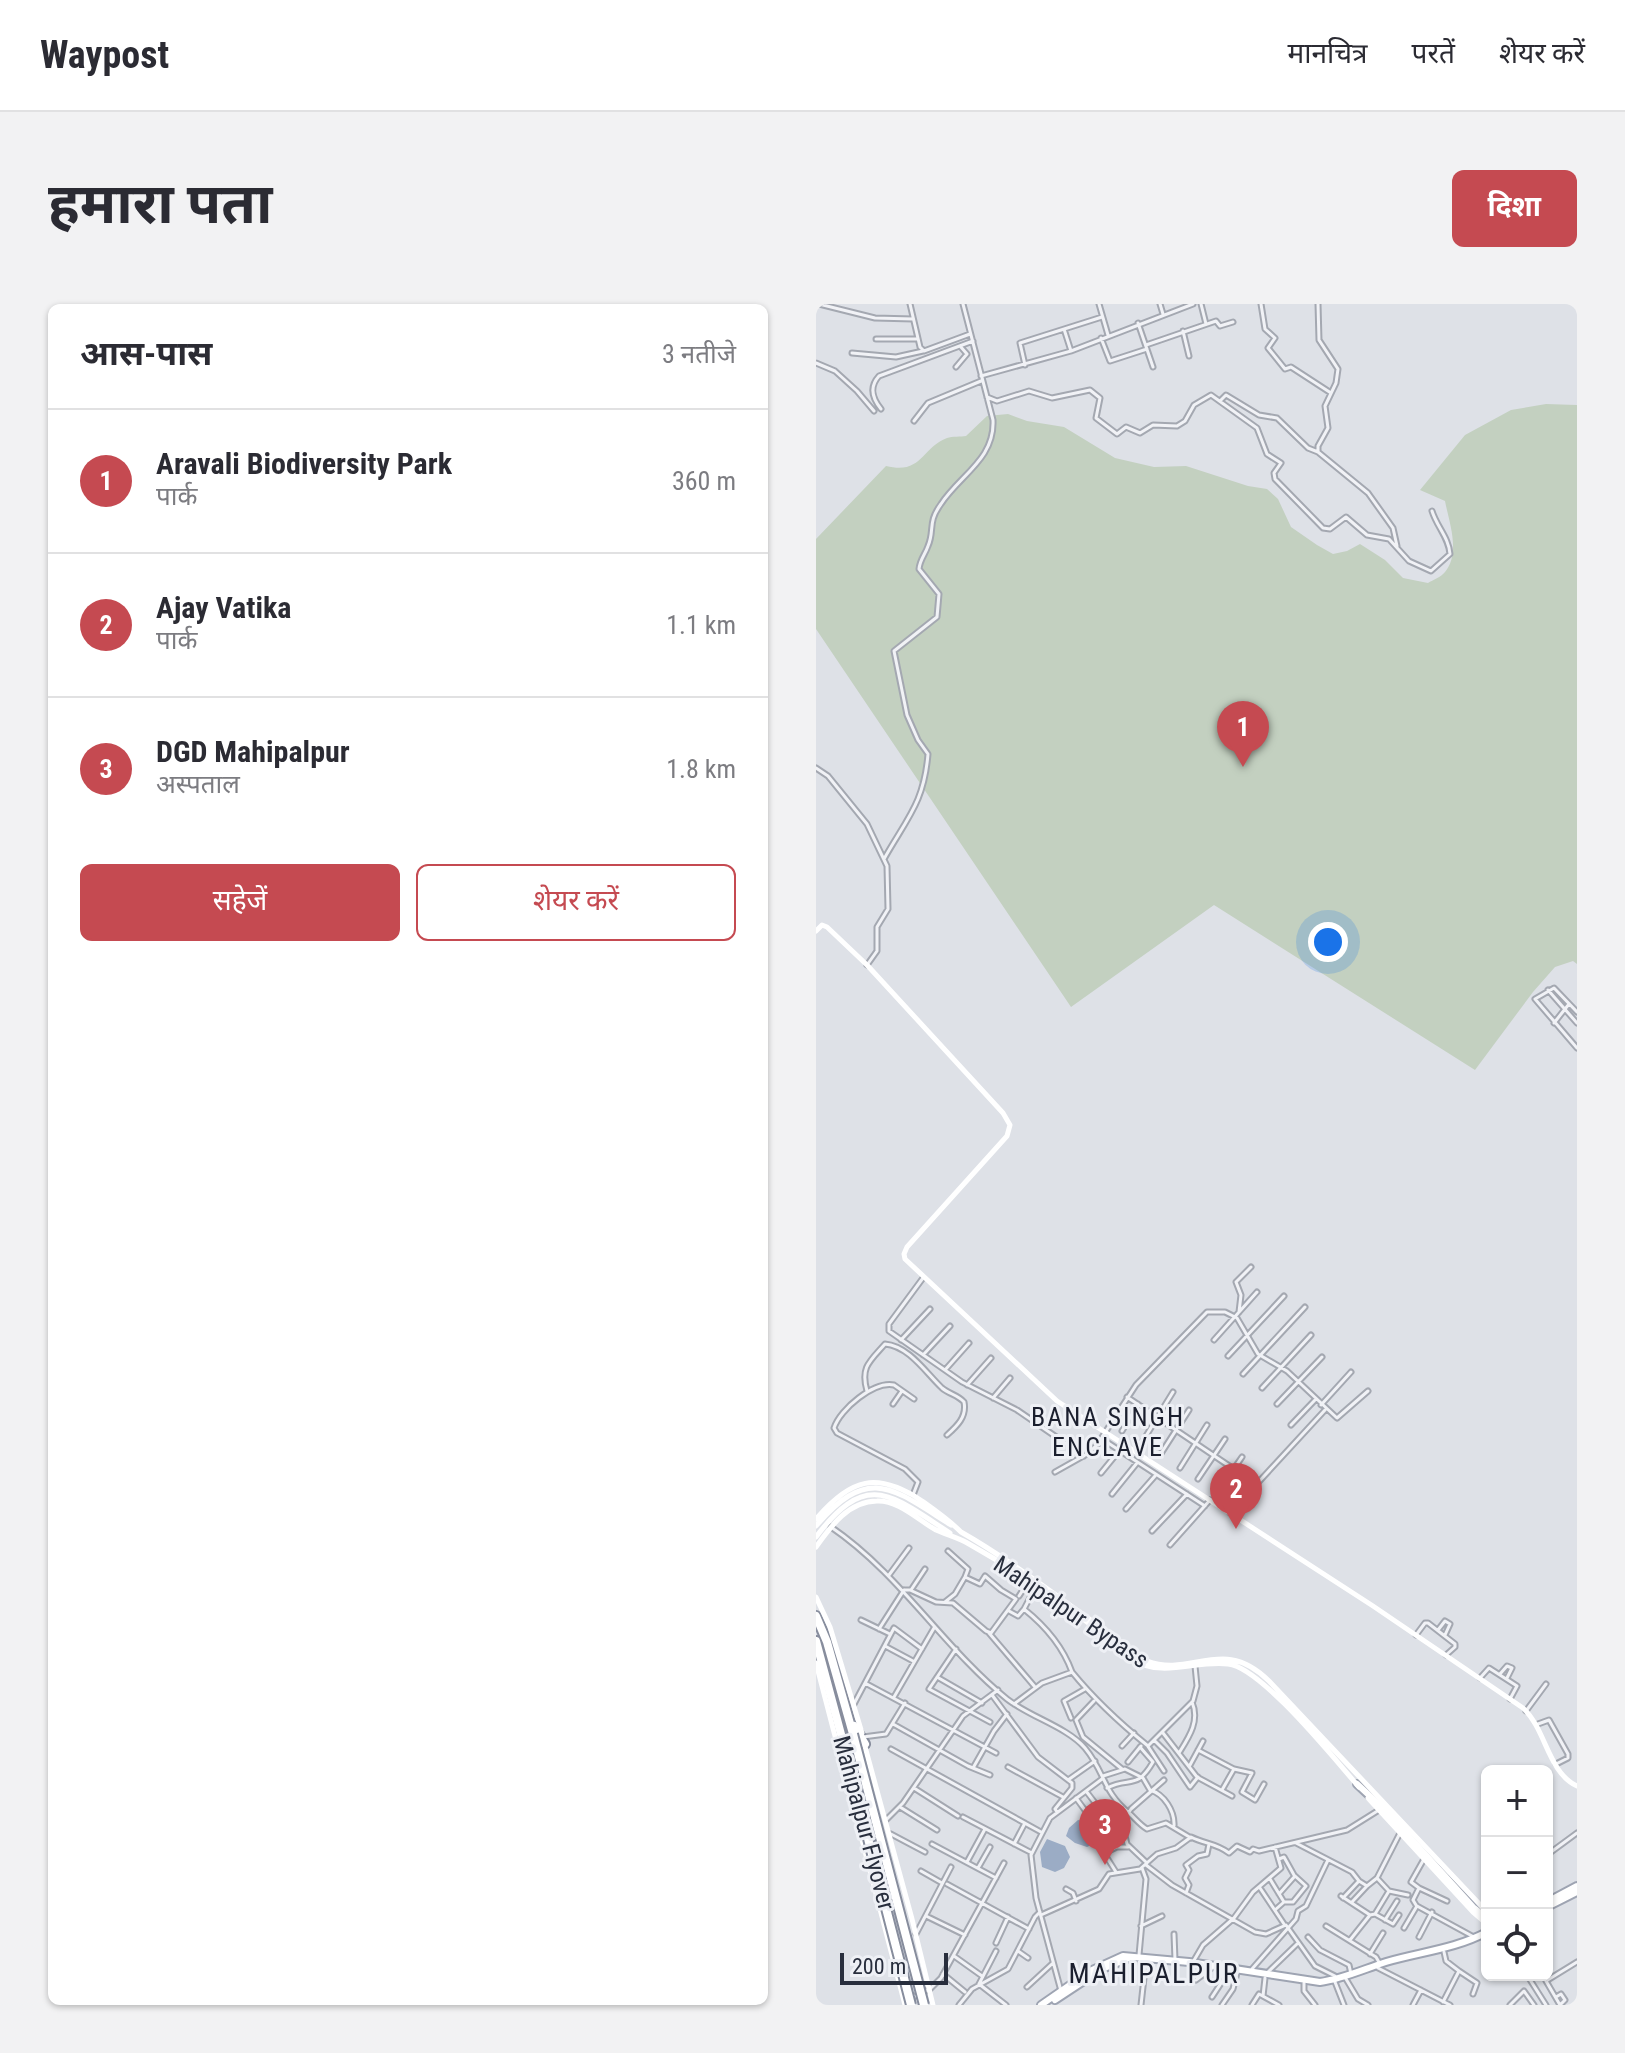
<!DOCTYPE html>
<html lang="hi">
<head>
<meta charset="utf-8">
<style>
	:root { --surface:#fff; --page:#f2f2f3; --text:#2b2b33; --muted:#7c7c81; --line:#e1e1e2; --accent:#c54a51 }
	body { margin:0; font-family:"Roboto Condensed","Noto Sans Devanagari",sans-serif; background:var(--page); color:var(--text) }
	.controls { position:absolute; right:24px; bottom:24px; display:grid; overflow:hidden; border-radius:12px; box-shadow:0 2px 6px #0004 }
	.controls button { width:72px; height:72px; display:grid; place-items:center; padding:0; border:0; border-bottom:2px solid var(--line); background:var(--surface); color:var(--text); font:40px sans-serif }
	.scale { position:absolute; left:24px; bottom:20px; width:108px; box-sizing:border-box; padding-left:8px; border:4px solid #282e3d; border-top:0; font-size:22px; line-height:28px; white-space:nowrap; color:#282e3d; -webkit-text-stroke:6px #eef0f5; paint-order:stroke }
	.you { position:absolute; left:512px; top:638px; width:28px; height:28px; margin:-20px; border:6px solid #fff; border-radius:50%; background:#1a73e8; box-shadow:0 0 0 12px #1a73e833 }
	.badge { display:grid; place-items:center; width:52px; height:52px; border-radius:50%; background:var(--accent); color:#fff; font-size:26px; font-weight:700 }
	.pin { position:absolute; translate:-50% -66px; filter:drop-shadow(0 2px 4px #0008) }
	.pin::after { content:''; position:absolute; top:42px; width:28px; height:24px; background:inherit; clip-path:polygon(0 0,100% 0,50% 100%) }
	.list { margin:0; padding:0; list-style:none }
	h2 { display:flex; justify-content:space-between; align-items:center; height:104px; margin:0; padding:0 32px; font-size:34px }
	h2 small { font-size:26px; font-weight:400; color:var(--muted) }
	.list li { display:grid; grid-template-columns:52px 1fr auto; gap:24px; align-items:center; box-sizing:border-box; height:144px; padding:0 32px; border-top:2px solid var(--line) }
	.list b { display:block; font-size:30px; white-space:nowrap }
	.list p { margin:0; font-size:26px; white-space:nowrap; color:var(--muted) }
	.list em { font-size:26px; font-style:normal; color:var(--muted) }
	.actions { display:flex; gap:16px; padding:24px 32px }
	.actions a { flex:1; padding:18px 0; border:2px solid var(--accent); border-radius:12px; text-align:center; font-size:28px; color:var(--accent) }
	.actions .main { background:var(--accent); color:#fff }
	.icon { flex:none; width:44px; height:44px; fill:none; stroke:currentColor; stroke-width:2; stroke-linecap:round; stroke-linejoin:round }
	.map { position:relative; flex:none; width:761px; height:1701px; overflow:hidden; border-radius:12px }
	header { display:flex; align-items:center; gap:48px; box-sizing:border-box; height:112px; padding:0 40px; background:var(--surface); border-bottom:2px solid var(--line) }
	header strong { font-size:38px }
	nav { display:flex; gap:44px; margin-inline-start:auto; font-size:28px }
	.intro { display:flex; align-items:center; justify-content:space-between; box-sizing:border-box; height:192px; padding:0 48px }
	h1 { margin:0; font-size:56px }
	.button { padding:20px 36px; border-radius:12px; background:var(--accent); color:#fff; font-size:28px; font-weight:700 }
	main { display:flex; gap:48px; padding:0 48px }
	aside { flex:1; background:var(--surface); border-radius:12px; box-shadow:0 2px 6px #0004 }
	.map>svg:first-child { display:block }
	.green { fill:#c3d0c0 }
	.water { fill:#9bacc5 }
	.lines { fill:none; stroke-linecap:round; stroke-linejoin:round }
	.street-casing { stroke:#a4a8b1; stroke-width:7 }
	.primary-casing { stroke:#9ea4b2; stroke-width:10 }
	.highway-casing { stroke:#878d9d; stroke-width:12 }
	.street { stroke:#f1f2f6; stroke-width:3 }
	.secondary { stroke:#fff; stroke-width:5 }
	.primary { stroke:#fff; stroke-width:6 }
	.highway { stroke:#fff; stroke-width:8 }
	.highway-bridge-casing { stroke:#878d9d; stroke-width:12; stroke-linecap:butt }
	.highway-bridge { stroke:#fff; stroke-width:8 }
	.labels { text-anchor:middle; stroke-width:6; stroke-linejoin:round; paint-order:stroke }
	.street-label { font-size:24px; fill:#282e3d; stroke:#eef0f5 }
	.neighbourhood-label { font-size:26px; letter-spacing:2px; fill:#1b1f2e; stroke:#eef0f5 }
	.quarter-label { font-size:28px; letter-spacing:2px; fill:#1b1f2e; stroke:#eef0f5 }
</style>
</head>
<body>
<header>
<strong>Waypost</strong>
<nav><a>मानचित्र</a><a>परतें</a><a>शेयर करें</a></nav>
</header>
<div class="intro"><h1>हमारा पता</h1><a class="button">दिशा</a></div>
<main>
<aside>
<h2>आस-पास<small>3 नतीजे</small></h2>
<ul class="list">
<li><span class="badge">1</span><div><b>Aravali Biodiversity Park</b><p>पार्क</p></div><em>360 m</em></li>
<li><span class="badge">2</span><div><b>Ajay Vatika</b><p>पार्क</p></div><em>1.1 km</em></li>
<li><span class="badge">3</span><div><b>DGD Mahipalpur</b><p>अस्पताल</p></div><em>1.8 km</em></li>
</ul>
<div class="actions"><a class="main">सहेजें</a><a>शेयर करें</a></div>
</aside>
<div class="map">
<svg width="761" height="1701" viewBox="0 0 761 1701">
	<rect width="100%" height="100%" fill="#dee1e7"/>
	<path class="green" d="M730,100L761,101V660L757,657L739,663L717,688L659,766L398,601L255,703L0,325V235L70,162C106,171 105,144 131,134C136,132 145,133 150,132L171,112L192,110L211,117L248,123L299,154L338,163L370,162L432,182L451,185L462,195L475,223L501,241L517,250L531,247L544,240L569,256L587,274L612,279C617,276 625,273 629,268C645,249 633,218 629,197L604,186L649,131L695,106Z"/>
	<path class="water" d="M262,1516C273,1516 282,1526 286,1536L271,1543L259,1539L250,1532L253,1524Z
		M231,1535L249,1542L254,1553L248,1564L239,1568L226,1563L224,1548Z"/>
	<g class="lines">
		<defs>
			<path id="street" d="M3,0L59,14L97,15
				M94,0L104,43L108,47L154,30
				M283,0L292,31
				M344,0L347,10
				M385,0L390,20
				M445,0L449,25L459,34L452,44L469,65L475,63L515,89
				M502,0L503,36L522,65L520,79L509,102L512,124L502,142V148L552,189L577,224L581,242
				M322,19L337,63
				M248,25L255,47
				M367,27L373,52
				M285,34L294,57L331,45
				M60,35H102
				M330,41L400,17L404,22L417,18
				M36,49L80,53L107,47
				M0,59L19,67L41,87L58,107
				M209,61L204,39L286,13
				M140,63L151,50L144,42
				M165,72L255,47L377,0
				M171,93L181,97L213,87L236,94L274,86L284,94L280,114L301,130L310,123L324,129L337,121L361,122L369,117L378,101L395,91L441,124L451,150L465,159L458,169L459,175L507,224L514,225L530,213L551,231L573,235L593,257L615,267L634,250C633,234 621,223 616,207
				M404,97L410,91L443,111L461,114L492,144L502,148
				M65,105C56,94 53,83 63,72L157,37
				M98,117L112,99L165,77
				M0,464L12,472L51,520L71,562L72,605L61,623V647L51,661
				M68,555C91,514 108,499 112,450L102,436L91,411L78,347L121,313L123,290L103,265C104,255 109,251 112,242C119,226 111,219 125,200C144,171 179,155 177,116L147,0
				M732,686L761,719
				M761,708L738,684L719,695L761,744
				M738,719L753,700
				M107,974L73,1020V1027L146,1078L201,1106L268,1152
				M423,1008L425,991L420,978L435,963
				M85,1036L114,1005
				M398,1036L441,988
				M107,1051L134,1022
				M412,1052L468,992
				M129,1066L153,1039
				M427,1070L489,1003
				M151,1081L175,1054
				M446,1084L495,1031
				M51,1087C44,1063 54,1057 69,1040C93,1042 110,1069 126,1084C133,1090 142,1091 148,1098C151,1113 141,1122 131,1131
				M311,1093L440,1180
				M177,1094L194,1074
				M77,1100L86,1087
				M461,1100L506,1053
				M505,1101L535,1068
				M475,1121L499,1096
				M306,1127L322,1100
				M286,1135L389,1202
				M325,1140L357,1088
				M344,1151L373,1106
				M364,1164L391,1121
				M239,1168L271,1150L281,1141L320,1081L391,1008H409L421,1014L442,1050L471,1067L521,1114L552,1087
				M285,1169L303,1147
				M382,1175L409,1135
				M404,1185L426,1153
				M296,1190L321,1159
				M97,1191L102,1178L89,1165L21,1129L18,1124C24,1105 58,1077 78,1081L98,1095
				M310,1205L339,1172
				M414,1209L509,1106
				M15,1223C84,1270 127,1343 191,1395C214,1413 251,1423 269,1444C289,1468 287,1488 313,1509C319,1514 323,1520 331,1525L350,1519L375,1534
				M336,1227L371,1190
				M354,1241L394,1196
				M73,1271L93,1244
				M88,1286H94L120,1298L137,1299L170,1327L175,1329L200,1295L185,1286L169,1272L164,1280L149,1273L152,1265L132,1247
				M95,1286L109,1265
				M203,1292L212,1278
				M129,1298L139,1290L149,1273
				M193,1307L202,1312L208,1305
				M45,1316L74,1330
				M63,1325L88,1286
				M622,1326L629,1317L634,1320L629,1331
				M173,1329L219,1383
				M600,1331L609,1319H612L639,1340V1343L630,1351
				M69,1342L97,1357
				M140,1345L113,1385L174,1418
				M256,1368C278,1395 305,1420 332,1442L377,1397L381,1382L379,1362
				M684,1370L691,1362L696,1364L691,1374
				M121,1373L166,1399
				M664,1374L673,1364L701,1382L694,1395
				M49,1379L180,1449
				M176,1391L222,1453L256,1479V1484L239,1505L241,1508
				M78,1393L118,1324
				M278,1397L260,1416L267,1433L306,1465
				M38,1400L78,1324L106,1345
				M198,1400L226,1379L256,1368C247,1343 228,1321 208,1305L219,1284
				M710,1407L730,1380
				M255,1414L248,1397L269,1385
				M77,1420L152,1462L174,1471
				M722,1420L733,1416L752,1450V1454L740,1460
				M347,1429L381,1473L416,1492
				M47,1433L70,1430L89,1399
				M338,1436L351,1449L374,1483L382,1473
				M331,1441L348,1467
				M306,1442L318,1429
				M75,1445L225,1528
				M382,1446L418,1465L436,1469L426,1488L439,1496L448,1480
				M363,1449C373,1433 384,1417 376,1398
				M312,1458L325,1442
				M374,1461L387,1437
				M192,1463L247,1493
				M157,1464L178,1427L191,1410
				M287,1472L309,1465L327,1474L334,1486C348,1490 359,1507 358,1522
				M252,1476L279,1457
				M98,1484L142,1512
				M291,1484C314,1472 320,1487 337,1458L324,1443
				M406,1486L418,1465
				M270,1487L286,1508L300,1499
				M260,1494L279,1520
				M84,1503L121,1526
				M147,1513L214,1548
				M71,1515L87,1499L147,1412L182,1386
				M75,1530L109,1548
				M480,1539L536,1568L543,1577L551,1582L561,1574L584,1529
				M116,1540L180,1574
				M198,1540L209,1519
				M731,1551L761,1529
				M463,1555L468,1553L478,1571L490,1582L477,1598H468
				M151,1558L169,1525
				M331,1559L311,1540L306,1519L315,1505L348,1476
				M330,1561L356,1581L439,1628L450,1630L470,1621L499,1662L519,1672
				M162,1564L174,1543
				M105,1567L126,1579
				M300,1568L288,1549L301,1543H312
				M561,1574L573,1587L592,1591
				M454,1575L468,1598L459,1606
				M131,1580L213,1625
				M444,1584L468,1620
				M603,1584L631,1597
				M250,1585L257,1589L260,1597
				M573,1587L559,1610L577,1620L583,1611
				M370,1589L373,1581L369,1574L373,1566L370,1561L382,1552L391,1550L393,1540
				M463,1590L479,1572
				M525,1592L554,1611L559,1610
				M527,1594L543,1577
				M536,1598L551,1582
				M600,1601L597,1596L603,1584L595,1578L608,1555
				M225,1611L283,1585L293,1570L324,1565L341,1550L360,1544L375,1533C389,1540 400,1539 413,1549L421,1542L434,1548L437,1545L443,1547L531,1526L563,1506
				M110,1612L149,1631
				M569,1616L581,1597
				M325,1622L346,1612
				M510,1622L560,1653L564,1660
				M588,1624L601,1602L656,1632
				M100,1630L135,1563
				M358,1630L359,1656
				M492,1633L504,1646L533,1661L535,1670
				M603,1633L616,1608
				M534,1636L554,1611
				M180,1639L192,1613
				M202,1647L212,1654
				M554,1650L567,1629
				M323,1651L330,1575L326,1564
				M138,1652L166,1672
				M324,1654L328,1674L325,1701
				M377,1658L387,1641L418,1614L437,1588L465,1564L459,1543
				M562,1664L634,1701
				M436,1665L480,1615L482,1607L490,1602L512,1556
				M643,1667L661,1679L657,1690
				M452,1668L481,1640
				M127,1670L149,1688
				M711,1671L730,1701
				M530,1675L542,1695L552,1701
				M380,1676L396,1664
				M519,1678L528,1701
				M488,1679V1687L499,1701
				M163,1680L180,1647
				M163,1680L190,1701
				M211,1683L237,1659
				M245,1687L220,1594L215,1551L234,1514L286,1475
				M447,1692L449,1674
				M396,1693L413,1667
				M740,1693L745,1690L749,1696L744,1701
				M95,1694L114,1685L125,1674L188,1559
				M627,1698L643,1667L630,1657L628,1648
				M143,1701L156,1685L192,1665L219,1613L224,1608
				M406,1701L417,1685L421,1669
				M436,1701L443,1690L463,1701
				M597,1701L605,1686
				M694,1701L708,1687L718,1701
				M744,1701L730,1677L761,1658"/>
			<path id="primary" d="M541,1480L569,1506L657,1603L671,1614
				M731,1598L761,1582
				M731,1603L761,1588
				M669,1606L671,1607
				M239,1696L286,1665L313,1654
				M225,1701L274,1667L307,1652L373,1658L504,1678C527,1675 548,1665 570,1658C604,1648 639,1645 671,1628"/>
			<path id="highway" d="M0,1312L11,1338L37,1430
				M0,1337L26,1434
				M38,1422L49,1440"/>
		</defs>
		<use href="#street" class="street-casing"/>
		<use href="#primary" class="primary-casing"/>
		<use href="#highway" class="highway-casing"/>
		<use href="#street" class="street"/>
		<path class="secondary" d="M0,627L6,621L11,623L51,661L187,809L194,821L191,832L91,943L88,950L89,955L241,1097L557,1302L707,1404C730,1425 732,1469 761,1482
			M0,1215C35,1174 61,1167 106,1197C120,1207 133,1216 145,1228C189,1253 231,1285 272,1314C293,1329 308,1347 331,1357C376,1374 407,1331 453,1377L670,1607
			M0,1222C53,1160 76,1184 135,1221
			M0,1233C51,1165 75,1191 134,1229
			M0,1243C15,1222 33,1197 61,1197C82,1196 102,1216 120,1226C131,1231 143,1234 153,1240C194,1263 238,1293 275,1321C289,1333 301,1346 317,1356C348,1374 379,1356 412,1360C445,1363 519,1456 543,1483
			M0,1293L14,1323L46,1429
			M0,1359L89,1701
			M48,1439L96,1615L117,1701
			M552,1494L657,1608L671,1620"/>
		<use href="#primary" class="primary"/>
		<use href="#highway" class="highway"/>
		<defs>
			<path id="highway-bridge" d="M37,1430L108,1701
				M26,1434L95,1701"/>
		</defs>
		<use href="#highway-bridge" class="highway-bridge-casing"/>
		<use href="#highway-bridge" class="highway-bridge"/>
	</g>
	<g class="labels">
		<g class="street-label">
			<text transform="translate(255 1308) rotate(34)" y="8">Mahipalpur Bypass</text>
			<text transform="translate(48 1519) rotate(75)" y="8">Mahipalpur Flyover</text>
		</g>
		<g class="neighbourhood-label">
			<text x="292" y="1122">BANA SINGH<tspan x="292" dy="30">ENCLAVE</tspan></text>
		</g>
		<g class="quarter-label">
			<text x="338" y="1679">MAHIPALPUR</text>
		</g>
	</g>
</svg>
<div class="controls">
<button>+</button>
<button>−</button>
<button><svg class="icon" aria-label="locate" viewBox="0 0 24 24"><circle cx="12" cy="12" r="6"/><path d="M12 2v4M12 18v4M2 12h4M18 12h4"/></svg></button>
</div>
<div class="scale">200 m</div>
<div class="you"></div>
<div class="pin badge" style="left:427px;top:463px">1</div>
<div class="pin badge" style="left:420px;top:1225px">2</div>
<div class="pin badge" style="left:289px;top:1561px">3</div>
</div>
</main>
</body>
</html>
